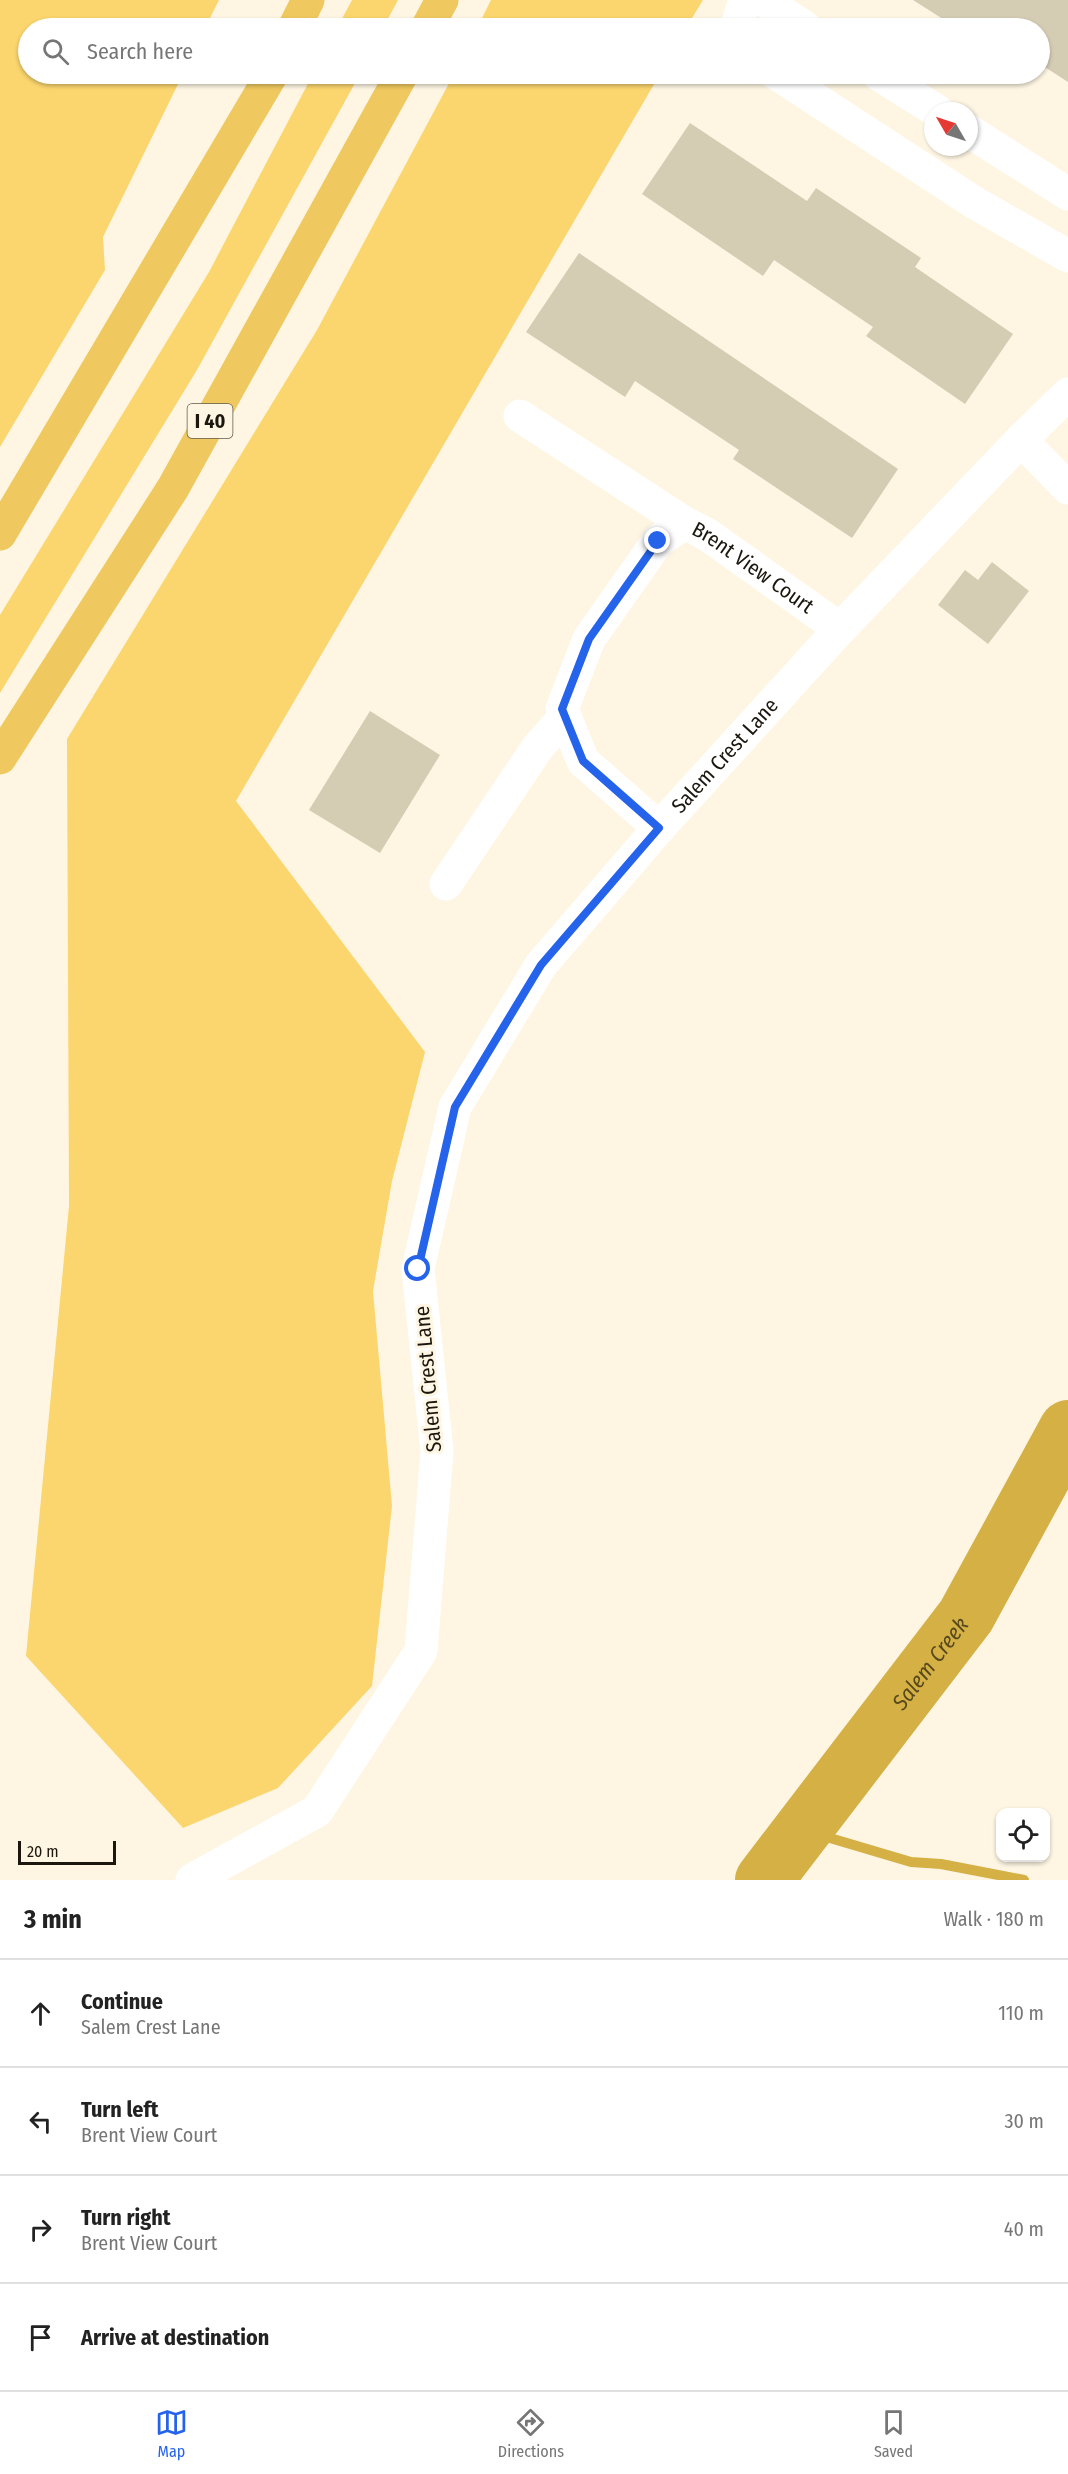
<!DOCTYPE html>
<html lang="en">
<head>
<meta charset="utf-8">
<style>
	:root { --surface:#fff; --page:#f6f6f6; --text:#222; --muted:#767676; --line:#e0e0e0; --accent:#2563eb }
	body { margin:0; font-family:"Fira Sans Condensed",sans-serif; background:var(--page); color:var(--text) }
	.controls { position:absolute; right:18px; bottom:18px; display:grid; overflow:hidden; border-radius:12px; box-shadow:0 2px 4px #0004 }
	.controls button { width:54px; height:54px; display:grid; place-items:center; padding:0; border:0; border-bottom:2px solid var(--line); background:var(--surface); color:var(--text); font:30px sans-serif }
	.compass { position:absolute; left:924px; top:102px; width:54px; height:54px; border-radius:50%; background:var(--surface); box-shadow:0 2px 4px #0004; rotate:309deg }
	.scale { position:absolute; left:18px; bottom:15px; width:98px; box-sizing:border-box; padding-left:6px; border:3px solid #1b170f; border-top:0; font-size:16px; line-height:21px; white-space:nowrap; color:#1b170f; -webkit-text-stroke:4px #fef6e3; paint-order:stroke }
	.stop { position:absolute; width:18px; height:18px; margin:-14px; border:4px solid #2563eb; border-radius:50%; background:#fff }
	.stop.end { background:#2563eb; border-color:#fff; box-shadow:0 2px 6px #0008 }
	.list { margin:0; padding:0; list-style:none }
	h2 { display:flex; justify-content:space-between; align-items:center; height:78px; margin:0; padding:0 24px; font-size:26px }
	h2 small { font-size:20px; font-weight:400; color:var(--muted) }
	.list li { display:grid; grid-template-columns:39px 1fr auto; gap:18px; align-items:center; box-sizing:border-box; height:108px; padding:0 24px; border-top:2px solid var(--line) }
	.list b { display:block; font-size:22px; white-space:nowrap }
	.list p { margin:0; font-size:20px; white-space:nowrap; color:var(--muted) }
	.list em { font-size:20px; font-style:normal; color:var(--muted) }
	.icon { flex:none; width:33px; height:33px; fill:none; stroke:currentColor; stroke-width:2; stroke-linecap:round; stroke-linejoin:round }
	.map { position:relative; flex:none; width:1068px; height:1880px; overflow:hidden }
	.search { position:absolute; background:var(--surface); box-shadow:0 2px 4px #0004; left:18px; right:18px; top:18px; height:66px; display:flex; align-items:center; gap:15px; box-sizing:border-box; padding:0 21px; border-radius:33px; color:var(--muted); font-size:22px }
	.sheet { height:510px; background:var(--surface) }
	nav { display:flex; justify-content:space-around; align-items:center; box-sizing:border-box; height:84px; border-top:2px solid var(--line); background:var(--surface); font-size:16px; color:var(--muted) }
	nav a { display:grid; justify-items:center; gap:3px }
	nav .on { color:var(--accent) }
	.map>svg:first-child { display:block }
	.green { fill:#fbd66e }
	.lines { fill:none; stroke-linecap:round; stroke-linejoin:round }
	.stream { stroke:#d4b045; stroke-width:10 }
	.river { stroke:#d4b045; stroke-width:58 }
	.building { fill:#d5ccb4 }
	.minor { stroke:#fff; stroke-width:33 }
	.highway { stroke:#efc95f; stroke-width:33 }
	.route { stroke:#2563eb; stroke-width:8 }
	.labels { text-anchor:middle; stroke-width:6; stroke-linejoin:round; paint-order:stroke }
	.shield { fill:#fef6e3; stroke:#5f5a4f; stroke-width:1.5 }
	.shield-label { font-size:20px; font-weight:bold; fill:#1b170f }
	.street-label { font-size:21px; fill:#1b170f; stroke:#fef6e3 }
	.water-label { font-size:22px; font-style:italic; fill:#58491d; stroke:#fef6e3 }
</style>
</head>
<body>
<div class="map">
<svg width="1068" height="1880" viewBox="0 0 1068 1880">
	<rect width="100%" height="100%" fill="#fef6e3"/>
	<path class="green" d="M0,0H219L205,28H28V74H183L103,237L105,270L0,447Z
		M352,0H398L383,28H337Z
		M491,0H703L686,28H477Z
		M313,74H360L197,370L0,693V615L209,272Z
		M454,74H660L236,801L425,1052L392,1181L373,1291L392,1506L372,1686L278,1788L183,1828L26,1656L69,1206L67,739L317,330Z"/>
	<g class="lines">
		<path class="stream" d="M803,1830L911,1862L941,1864L1024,1880"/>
		<path class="river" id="s1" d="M764,1880L966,1616L1068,1429"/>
	</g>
	<path class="building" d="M913,0H1068V82L1040,64V28H957Z
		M690,123L807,201L816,188L921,258L915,267L1013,334L965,404L866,336L873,327L774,260L763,276L642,194Z
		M579,253L898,469L852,538L733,459L739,450L635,381L625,397L526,332Z
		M992,562L1029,591L988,644L938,605L965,570L978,580Z
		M370,711L440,755L380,853L309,810Z"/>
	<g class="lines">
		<g class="minor">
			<path d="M763,0L806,28"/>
			<path d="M736,28L743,6L751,0"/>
			<path d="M777,74L975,203L1068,256"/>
			<path d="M878,74L937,111"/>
			<path d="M969,131L1068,194"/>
			<path d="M520,416L685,523"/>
			<path d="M1021,440L1068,488"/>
			<path id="s2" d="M659,828L583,761L562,709L589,639L658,541L685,523L708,535L840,629"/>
			<path d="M446,884L538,747L565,717"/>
			<path id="s3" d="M192,1880L317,1811L421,1651L437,1451L418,1269L455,1107L541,965L659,828L840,629L1021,440L1068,394"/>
		</g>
		<path class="highway" d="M294,28L308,0
			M427,28L442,0
			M0,534L272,74
			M0,758L173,488L402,74"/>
	</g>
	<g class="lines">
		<path class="route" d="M418,1269L455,1107L541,965L659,828L583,761L562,709L589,639L658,541"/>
	</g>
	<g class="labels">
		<rect class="shield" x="187.5" y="404" width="45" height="34" rx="4.5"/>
		<g class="shield-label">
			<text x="210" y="428">I 40</text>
		</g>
		<g class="street-label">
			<text dy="7" stroke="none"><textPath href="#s2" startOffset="466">Brent View Court</textPath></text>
			<text dy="7" stroke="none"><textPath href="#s3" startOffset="1328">Salem Crest Lane</textPath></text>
			<text transform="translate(428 1379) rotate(-95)" y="7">Salem Crest Lane</text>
		</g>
		<g class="water-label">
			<text dy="8" stroke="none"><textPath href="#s1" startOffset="273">Salem Creek</textPath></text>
		</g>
	</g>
</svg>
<div class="controls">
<button><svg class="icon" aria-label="locate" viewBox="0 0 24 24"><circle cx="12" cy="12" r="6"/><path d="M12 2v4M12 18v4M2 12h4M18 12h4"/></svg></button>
</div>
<svg class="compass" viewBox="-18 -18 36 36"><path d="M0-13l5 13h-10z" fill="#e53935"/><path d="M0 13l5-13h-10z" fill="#767676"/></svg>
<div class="scale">20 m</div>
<div class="stop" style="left:418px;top:1269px"></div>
<div class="stop end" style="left:658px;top:541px"></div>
<div class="search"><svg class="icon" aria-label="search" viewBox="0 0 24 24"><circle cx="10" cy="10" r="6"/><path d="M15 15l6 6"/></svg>Search here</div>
</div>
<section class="sheet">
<h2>3 min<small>Walk · 180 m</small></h2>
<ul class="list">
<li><svg class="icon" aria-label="ahead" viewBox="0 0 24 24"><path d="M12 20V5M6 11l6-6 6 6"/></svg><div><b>Continue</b><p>Salem Crest Lane</p></div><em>110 m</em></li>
<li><svg class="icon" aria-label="left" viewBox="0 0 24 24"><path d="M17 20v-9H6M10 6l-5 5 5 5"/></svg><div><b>Turn left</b><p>Brent View Court</p></div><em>30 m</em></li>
<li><svg class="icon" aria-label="right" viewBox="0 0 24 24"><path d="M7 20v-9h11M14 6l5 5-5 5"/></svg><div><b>Turn right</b><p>Brent View Court</p></div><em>40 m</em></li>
<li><svg class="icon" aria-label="arrive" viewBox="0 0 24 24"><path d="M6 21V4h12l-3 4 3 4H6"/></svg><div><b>Arrive at destination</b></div></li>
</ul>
</section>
<nav>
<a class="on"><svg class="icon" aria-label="map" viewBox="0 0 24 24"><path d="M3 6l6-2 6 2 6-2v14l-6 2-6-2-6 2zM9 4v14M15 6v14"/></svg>Map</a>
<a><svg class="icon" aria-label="directions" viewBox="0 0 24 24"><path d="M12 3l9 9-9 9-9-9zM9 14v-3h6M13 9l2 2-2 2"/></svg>Directions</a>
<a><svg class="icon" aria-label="saved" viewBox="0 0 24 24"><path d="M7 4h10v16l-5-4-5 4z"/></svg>Saved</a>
</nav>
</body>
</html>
